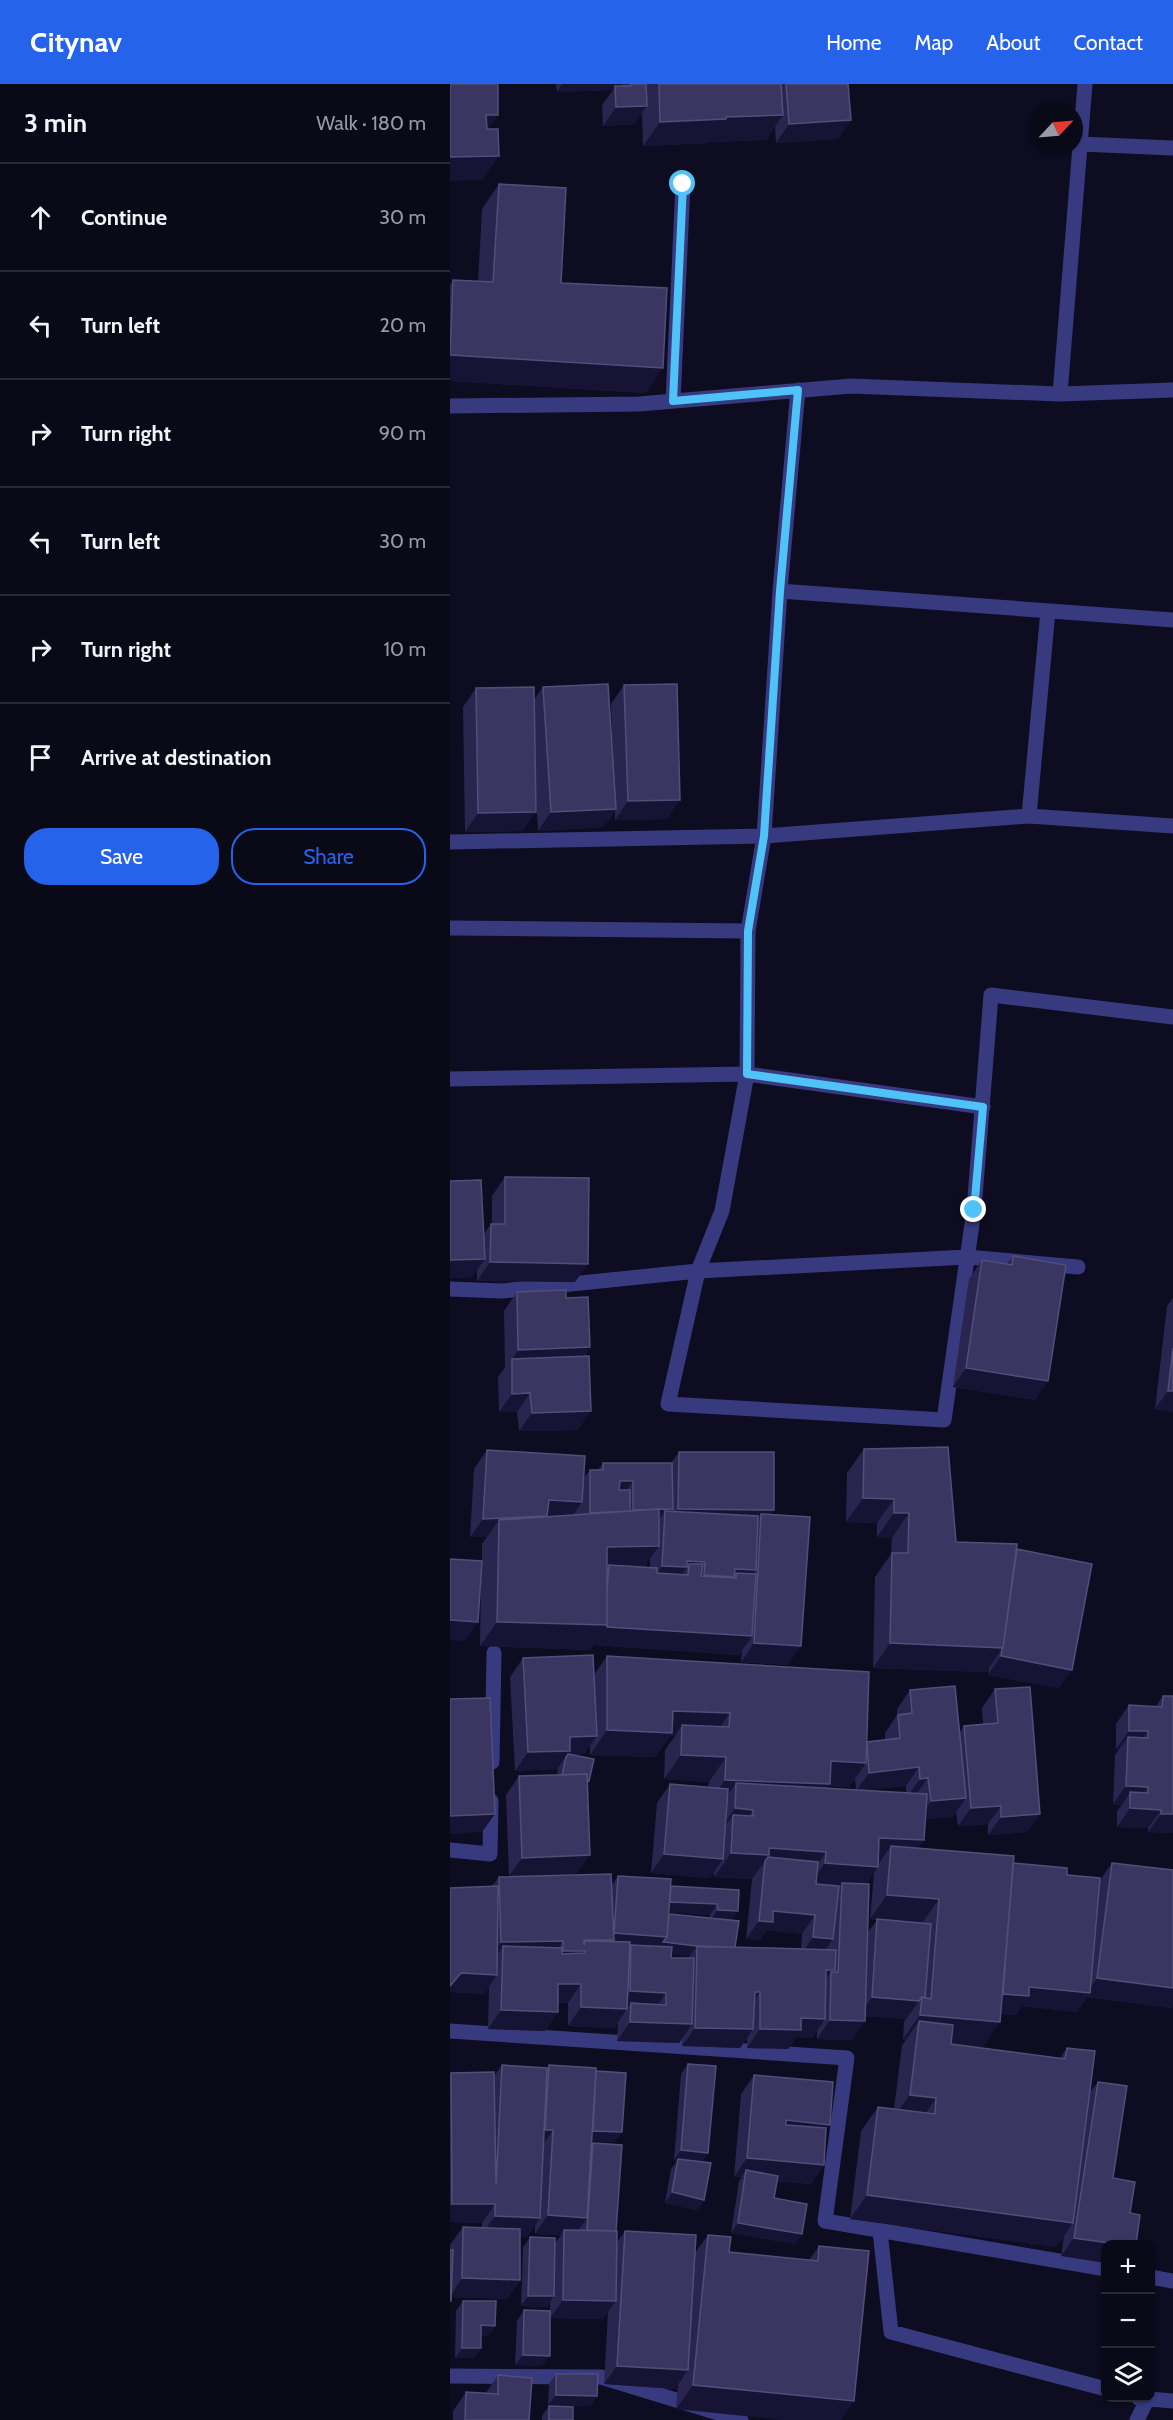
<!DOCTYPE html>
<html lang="en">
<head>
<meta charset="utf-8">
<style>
	:root { --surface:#0a0918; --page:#181725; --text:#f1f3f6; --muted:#999aa2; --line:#2a2a37; --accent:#2563eb }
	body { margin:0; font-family:Cabin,sans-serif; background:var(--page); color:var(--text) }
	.controls { position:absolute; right:18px; bottom:18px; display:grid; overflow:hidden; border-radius:12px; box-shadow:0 2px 4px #0004 }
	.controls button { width:54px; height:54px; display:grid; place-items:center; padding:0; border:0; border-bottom:2px solid var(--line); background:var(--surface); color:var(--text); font:30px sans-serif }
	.compass { position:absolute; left:579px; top:18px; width:54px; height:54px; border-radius:50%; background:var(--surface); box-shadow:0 2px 4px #0004; rotate:64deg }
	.stop { position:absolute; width:18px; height:18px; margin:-14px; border:4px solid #4fc3f7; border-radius:50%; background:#fff }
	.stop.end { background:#4fc3f7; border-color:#fff; box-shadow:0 2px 6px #0008 }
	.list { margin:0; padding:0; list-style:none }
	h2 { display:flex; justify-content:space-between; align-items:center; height:78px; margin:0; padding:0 24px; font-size:26px }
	h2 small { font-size:20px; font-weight:400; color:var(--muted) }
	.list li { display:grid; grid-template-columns:39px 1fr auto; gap:18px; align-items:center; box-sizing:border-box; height:108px; padding:0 24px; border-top:2px solid var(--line) }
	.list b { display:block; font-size:22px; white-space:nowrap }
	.list em { font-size:20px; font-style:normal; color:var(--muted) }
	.actions { display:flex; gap:12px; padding:18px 24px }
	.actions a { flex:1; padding:14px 0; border:2px solid var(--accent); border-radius:24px; text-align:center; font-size:21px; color:var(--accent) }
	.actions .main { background:var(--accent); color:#fff }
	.icon { flex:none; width:33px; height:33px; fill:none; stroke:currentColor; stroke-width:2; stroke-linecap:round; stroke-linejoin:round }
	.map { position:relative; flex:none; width:723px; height:2336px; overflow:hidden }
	header { display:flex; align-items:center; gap:36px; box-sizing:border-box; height:84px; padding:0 30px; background:var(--accent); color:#fff }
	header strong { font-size:28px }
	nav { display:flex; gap:33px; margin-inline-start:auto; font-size:21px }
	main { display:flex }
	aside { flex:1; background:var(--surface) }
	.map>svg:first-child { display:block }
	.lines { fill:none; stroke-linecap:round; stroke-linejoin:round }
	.minor { stroke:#373a7f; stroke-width:15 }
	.wall { fill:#29254e; fill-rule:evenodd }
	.shaded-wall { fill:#171334 }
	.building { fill:#3b3661; stroke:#524e7a; stroke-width:1.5 }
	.route { stroke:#4fc3f7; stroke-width:8 }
</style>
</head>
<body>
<header>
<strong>Citynav</strong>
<nav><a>Home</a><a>Map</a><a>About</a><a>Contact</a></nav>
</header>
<main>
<aside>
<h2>3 min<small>Walk · 180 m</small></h2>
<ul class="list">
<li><svg class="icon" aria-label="ahead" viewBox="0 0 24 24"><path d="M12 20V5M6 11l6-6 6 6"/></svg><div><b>Continue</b></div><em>30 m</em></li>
<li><svg class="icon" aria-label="left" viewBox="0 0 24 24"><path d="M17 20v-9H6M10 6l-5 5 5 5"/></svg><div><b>Turn left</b></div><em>20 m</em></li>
<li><svg class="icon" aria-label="right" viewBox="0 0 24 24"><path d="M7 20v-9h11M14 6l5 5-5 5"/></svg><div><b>Turn right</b></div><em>90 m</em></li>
<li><svg class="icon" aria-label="left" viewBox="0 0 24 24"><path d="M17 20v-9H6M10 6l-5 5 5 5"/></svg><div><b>Turn left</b></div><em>30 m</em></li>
<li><svg class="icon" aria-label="right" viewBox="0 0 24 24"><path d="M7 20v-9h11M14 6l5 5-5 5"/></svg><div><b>Turn right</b></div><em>10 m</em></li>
<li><svg class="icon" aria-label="arrive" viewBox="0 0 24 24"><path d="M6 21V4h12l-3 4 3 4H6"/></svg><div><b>Arrive at destination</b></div></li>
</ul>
<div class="actions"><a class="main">Save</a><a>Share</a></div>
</aside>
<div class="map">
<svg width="723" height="2336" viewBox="0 0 723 2336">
	<rect width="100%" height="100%" fill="#0e0c20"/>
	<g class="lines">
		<path class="minor" d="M630,60L723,64
			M348,306L330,507L314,752L298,847L297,990L272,1127L248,1187L218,1320L494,1336L524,1126L541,911L723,933
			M610,310L635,0
			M223,317L233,100
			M0,322L189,320L401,302L610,310L723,306
			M330,507L723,536
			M579,732L598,527
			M0,758L314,752L579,732L723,742
			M0,844L298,847
			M0,995L297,990L533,1023
			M0,1205L52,1207L248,1187L517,1173L628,1183
			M42,1678L44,1569
			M0,1766L40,1770L41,1717
			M0,1947L397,1974L375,2137L656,2185
			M430,2147L441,2248L656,2305
			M700,2193L723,2197
			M0,2292L151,2293L291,2336
			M688,2314L723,2317
			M687,2336L697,2316"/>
	</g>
	<path class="wall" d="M106,0H398L401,36L388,55L326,59L325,42L316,56L260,58L259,59L193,62L192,29L184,40L153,42L152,21L163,6L107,8Z
		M49,100L111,199L196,309L0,297V201L3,196L28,198L32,125Z
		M174,601L217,735L165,736V727L153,743L88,747L86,715L73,747L15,748L13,623L26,604L84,616L93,603L163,679L161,620Z
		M55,1093L125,1198L27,1197V1185L22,1193L0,1194V1097L34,1150L41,1140H42V1112Z
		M563,1172L585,1316L503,1303L519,1195L532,1176L557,1180Z
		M67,1208L116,1214L140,1263L134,1273L128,1346L69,1347L67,1328H49L48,1293L55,1283L54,1227Z
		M723,1214V1328L705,1325L717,1222Z
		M414,1365L506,1458L567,1465L609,1604L538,1591L539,1584L536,1588L423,1584L425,1493L441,1470L442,1454L427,1453V1439L396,1438L397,1389Z
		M37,1366L133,1395L140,1386H148L153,1379H221L229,1368L320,1431L338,1581L291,1578L292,1567L289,1571L144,1561L140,1566L30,1562L31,1494L15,1557L32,1477V1460L37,1453H20L24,1385ZM200,1474V1484H194Z
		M157,1572L417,1658L435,1656V1649L447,1631V1625L460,1606L510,1648L514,1642L533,1640L532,1624L545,1605L590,1730L577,1748L538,1751V1740L508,1742L506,1728L503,1733L475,1735L468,1764L563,1780L650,1796L662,1779L721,1924L637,1913L627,1928L572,1922L566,1931L551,1930L533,1963L503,1960L610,1974L617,1964L640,2008L648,1998L663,2094L685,2098L611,2172L614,2152L606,2163L400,2135L411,2047L428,2023L444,2025L452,1961L456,1956L453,1955L454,1938L456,1935L415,1932L402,1956L367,1955V1947L362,1954L346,1953L338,1965L297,1964V1954L290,1964L232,1962V1955L229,1959L167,1957L168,1939L164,1944L118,1942V1919H108V1928L95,1947L38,1945L39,1903L34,1910L0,1908V1804L42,1802L49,1793L162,1801L168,1792L221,1803L288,1827L281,1837L285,1863L351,1865L352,1850L317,1846L310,1856L296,1855L302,1795L264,1793V1787L260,1794L201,1789L207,1719L220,1700L258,1703L259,1698L214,1695L215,1666L225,1652H220L205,1673L140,1671V1661L134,1670L122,1671L137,1700L127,1790L59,1792L56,1711L69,1692L107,1691L108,1683L107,1685L65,1687L60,1593L73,1574L144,1591ZM405,1695L406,1706L377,1704L378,1702L399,1703ZM456,1702V1709L415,1706ZM424,1789L420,1835L427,1836L417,1849L416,1800ZM219,1828L260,1831V1834L219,1830ZM221,1870L240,1872L238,1874H221Z
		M713,1612H723V1749L698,1748V1744L667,1743V1727L672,1721L663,1720L665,1671L669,1665H666V1640L679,1621L705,1623Z
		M238,1980L258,2069L251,2078L254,2116L247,2126L215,2119L221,2085L227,2077L224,2076L231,1990Z
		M52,1981L97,1984L99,1981L146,1987L165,2058L142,2057V2061L143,2059L166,2147L167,2158L175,2147L245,2169L258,2151L279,2168L359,2176L369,2162L419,2167L226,2325L228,2300L225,2305L154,2300L158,2228L153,2235L100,2234L92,2282L65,2281L67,2237L74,2226L100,2227V2218L97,2223L71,2222L73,2163L80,2153L105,2159L111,2151L85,2150V2141L77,2153L70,2152V2196L57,2215L1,2213L0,2219V2161L13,2143H32V2139L0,2138V1991L1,1989L44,1992Z
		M304,1991L380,2041L376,2046L374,2081L361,2100L327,2097L324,2114L352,2150L345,2160L281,2149L289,2097L292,2093H284L291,2010Z
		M13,2217L45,2242L38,2252H31V2264L24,2274H5L6,2227Z
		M106,2290L147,2312L140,2322L98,2321L99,2300Z
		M48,2291L79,2336H3V2327L16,2308L36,2309Z
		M99,2322L123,2336H92V2332Z"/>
	<path class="shaded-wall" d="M112,0H172L168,5L165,2L163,6L107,8Z
		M197,22L184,40L153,42L166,23Z
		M36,31H48L31,55Z
		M333,31L316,56L260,58L259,59L193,62L210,38L276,33Z
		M401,36L388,55L326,59L339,40Z
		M49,72L32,96L0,97V73Z
		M0,271L213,284L196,309L0,297Z
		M230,716L217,735L165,736L178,717Z
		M166,725L153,743L88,747L101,728Z
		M86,728L73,747L15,748L28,729Z
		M35,1175L22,1193L0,1194V1176Z
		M40,1178L138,1180L125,1198L27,1197Z
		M140,1263L127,1282L62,1276L68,1266Z
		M516,1284L598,1297L585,1316L503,1303Z
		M718,1307H723V1328L705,1325Z
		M80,1309L67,1328H49L62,1310Z
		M141,1327L128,1346L69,1347L82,1329Z
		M170,1397H183L170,1416Z
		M413,1414L444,1415L427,1439L396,1438Z
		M99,1416L132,1418L119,1437L49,1436L37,1453H20L33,1435Z
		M223,1425L214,1438L215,1427L203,1444H170L183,1426Z
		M228,1425L324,1426L311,1444V1430L302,1444H215Z
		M444,1429H459L442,1454L427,1453Z
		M209,1462L191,1487L159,1481L155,1487L157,1463Z
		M237,1477L255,1478L242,1496L238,1491L239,1480L224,1502L199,1501L212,1482Z
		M285,1485L306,1486L293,1504L286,1494V1489L271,1511L241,1510L254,1491Z
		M0,1536L28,1538L15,1557L0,1556Z
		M47,1538L157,1541L302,1552L289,1571L144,1561L140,1566L30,1562Z
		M304,1559L351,1562L338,1581L291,1578Z
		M440,1559L553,1564L536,1588L423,1584Z
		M551,1572L622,1586L609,1604L538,1591Z
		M223,1627L280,1629L263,1653L232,1641L225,1652H220L205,1673L140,1671L157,1646Z
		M679,1647H698L685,1666L678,1653L669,1665H666Z
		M147,1652L134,1670L117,1671L107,1685L65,1687L78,1668L120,1653Z
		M231,1671L276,1673L259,1698L214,1695Z
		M381,1677L416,1679L399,1703L378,1702L363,1724L286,1699L271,1721L258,1720L275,1696Z
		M469,1683L456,1702L406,1707L419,1689Z
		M478,1694L465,1712L457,1713L470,1695Z
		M676,1702L698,1703L685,1722L680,1708L672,1721L663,1720Z
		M516,1714L503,1733L468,1736L481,1717Z
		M551,1722L538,1740L508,1742L521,1724Z
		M285,1724L303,1726L286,1750L283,1731L270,1749H268Z
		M680,1724L711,1726L698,1744L667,1743Z
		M45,1730L32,1748L0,1750V1732Z
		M590,1730L577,1748L538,1751L551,1733Z
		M711,1730H723V1749L698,1748Z
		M429,1754L474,1756L457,1781L441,1762L429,1779L412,1778Z
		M319,1764L376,1768L359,1792L315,1777L302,1795L264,1793L281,1769Z
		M214,1770L273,1775L260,1794L201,1789Z
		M140,1771L127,1790L59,1792L72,1774Z
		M375,1779L428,1783L411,1807L392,1799L387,1806L358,1804Z
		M437,1811L489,1815L472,1839L420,1835Z
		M220,1818L267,1820L260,1831L213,1828Z
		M268,1826L288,1827L281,1837L260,1836Z
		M323,1827L365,1831L352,1850L317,1846L310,1856L296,1855L309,1837Z
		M164,1849L217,1853L285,1866L247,1862L240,1872L206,1868L181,1861L175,1869H134L135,1867L122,1885H100L113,1867L134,1856H160Z
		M363,1853L383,1855L370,1873L350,1872Z
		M113,1857L100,1876L53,1862L43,1877H38L51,1858Z
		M376,1886H385L381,1893V1888L369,1905Z
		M11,1889L47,1891L34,1910L0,1908V1902Z
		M647,1894L723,1904V1922L721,1924L637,1913L627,1928L572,1922L566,1931L539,1929L552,1910L579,1903L637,1909Z
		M108,1900H131L118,1919L95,1918Z
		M180,1907L216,1909L203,1927L181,1919L164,1944L118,1942L131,1923L168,1925Z
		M305,1908H310L297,1927Z
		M422,1913L469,1917L456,1935L409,1932Z
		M51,1926L108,1928L95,1947L38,1945Z
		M470,1931L550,1938L533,1963L467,1956L469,1937L456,1956L453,1955Z
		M351,1934L375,1935L362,1954L346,1953L338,1965L297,1964L310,1945Z
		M380,1936L415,1937L402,1956L367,1955Z
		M180,1938L242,1940L229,1959L167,1957Z
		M245,1944L303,1945L290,1964L232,1962Z
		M460,2011L486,2014L469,2039L442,2035Z
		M336,2036L380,2041L367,2060L323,2055Z
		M95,2046H103L90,2065L82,2064Z
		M143,2047L172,2048L165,2058L135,2057Z
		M231,2066L258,2069L250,2079L228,2075L227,2077L224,2076Z
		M297,2074L374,2081L361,2100L295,2094L296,2086L291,2093H284Z
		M222,2108L254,2116L247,2126L215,2119Z
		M417,2111L623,2139L606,2163L400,2135Z
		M2,2120H45L32,2139L0,2138V2123Z
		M98,2131L137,2134L124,2152L114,2146L111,2151L85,2150Z
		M45,2132L90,2134L77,2153L32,2151Z
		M288,2139L352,2150L345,2160L281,2149Z
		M624,2154L666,2160H656V2179L611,2172Z
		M12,2194L70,2196L57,2215L0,2213Z
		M78,2212H104L97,2223L71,2222Z
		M113,2216L166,2217L153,2235L100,2234Z
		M31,2241L45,2242L38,2252H24Z
		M12,2264H31L24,2274H5Z
		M73,2271L100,2272L92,2282L65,2281Z
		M167,2282L238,2286L225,2305L154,2300Z
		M243,2301L404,2317L391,2336H333L226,2325Z
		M106,2311L147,2312L140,2322L98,2321Z"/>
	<path class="building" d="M0,0H48V31H36L37,45H48L49,72L0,73Z
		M181,0H196L197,22L166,23L165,2H181Z
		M209,0H331L333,31L276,33V35L210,38Z
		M336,0H398L401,36L339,40Z
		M49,100L116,104L111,199L217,204L213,284L0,271L3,196L43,198Z
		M158,600L166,725L101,728L93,603Z
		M227,600L230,716L178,717L174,601Z
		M84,603L86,728L28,729L26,604Z
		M55,1093L139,1094L138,1180L40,1178L41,1140H55Z
		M31,1096L35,1175L0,1176V1097Z
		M563,1172L616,1181L598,1297L516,1284L532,1176L562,1181Z
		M116,1206V1214L138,1213L140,1263L68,1266L67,1208Z
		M723,1264V1307H718Z
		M139,1272L141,1327L82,1329L80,1309L62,1310V1275Z
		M498,1363L506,1458L567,1460L553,1564L440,1559L442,1469H458L459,1429H444V1415L413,1414L414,1365Z
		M37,1366L135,1372L132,1418L99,1416L97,1432L33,1435Z
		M229,1368H324V1426L228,1425Z
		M153,1379H222L223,1425L183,1426V1397H170L169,1406H180V1427L140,1429V1386H153Z
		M209,1425V1462L157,1463V1541L47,1538L49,1436Z
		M215,1427L308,1432L306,1486L285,1485L284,1493L254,1491L255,1478L237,1477V1483L212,1482Z
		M311,1430L360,1433L351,1562L304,1559Z
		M567,1465L642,1480L622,1586L551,1572L552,1564H553Z
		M0,1475L32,1477L28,1538L0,1536Z
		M239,1480H253L251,1492L286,1494V1489L306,1490L302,1552L157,1543V1507L159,1481L207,1484V1489L238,1491Z
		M143,1571L147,1652L120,1653V1667L78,1668L73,1574Z
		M157,1572L419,1588L416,1679L381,1677L380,1700L275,1696L276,1673L231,1671L232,1641L279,1643L280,1629L223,1627L222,1649L157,1646Z
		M505,1602L516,1714L481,1717L478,1694L470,1695L469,1683L419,1689L417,1658L450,1654L448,1631L462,1629L460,1606Z
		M580,1603L590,1730L551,1733V1722L521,1724L514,1642L548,1639L545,1605Z
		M713,1612H723V1730H711V1726L680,1724V1708L698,1709V1703L676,1702L678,1653L698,1654V1647H679V1621L712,1623Z
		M40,1614L45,1730L0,1732V1615Z
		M118,1670L144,1675L139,1697L137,1696V1690L112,1691L116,1673Z
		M137,1690L140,1771L72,1774L69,1692Z
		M286,1699L477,1710L474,1756L429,1754L428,1783L375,1779L376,1768L319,1764V1771L281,1769L283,1731L303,1732V1726L285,1724Z
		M220,1700L278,1705L273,1775L214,1770Z
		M441,1762L564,1772L550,1938L470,1931L472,1913L481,1915L489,1815L437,1811Z
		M318,1773L368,1778L366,1800L389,1802L383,1855L363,1853L365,1831L323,1827V1838L309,1837L315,1777Z
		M563,1779L617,1784V1791L650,1794L640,1909L579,1903V1912L553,1910Z
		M662,1779L723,1786V1904L647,1894Z
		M161,1790L164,1856H134V1861L135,1857L180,1858L177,1925L131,1923V1900H108V1928L51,1926L53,1862L112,1864V1870L134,1869L135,1867H113V1857L51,1858L49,1793Z
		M168,1792L221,1795L217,1853L164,1849Z
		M392,1799L419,1800L415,1937L380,1936L381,1888H388Z
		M48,1802L47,1891L11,1889L0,1902V1804Z
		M221,1802L289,1806L288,1827L268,1826L267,1820L220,1818Z
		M219,1830L289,1837L285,1863H255L213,1858L217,1853Z
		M427,1835L481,1840L475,1914L472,1913L469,1917L422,1913Z
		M181,1861L222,1863L221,1874H244L242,1940L180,1938L181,1919L216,1921V1909L180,1907Z
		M247,1862L386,1866L385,1886H376L375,1935L351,1934V1946L310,1945V1908H305L303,1945L245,1944Z
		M469,1937L503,1941L501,1960L615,1975L617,1964L645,1967L623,2139L417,2111L428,2023L485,2030L486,2014L460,2011Z
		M238,1980L266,1982L258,2069L231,2066Z
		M52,1981L97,1984L90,2134L45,2132V2120H2L1,1989L44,1988L46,2101Z
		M99,1981L146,1984L137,2134L98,2131L103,2046H95Z
		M146,1987L176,1989L172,2048L143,2047Z
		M304,1991L383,1998L380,2041L336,2036V2041L376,2044L374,2081L297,2074Z
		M648,1998L677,2002L663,2094L685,2098L680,2129L690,2131L686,2160H666L624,2154Z
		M143,2059L172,2061L166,2147L137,2146Z
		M228,2075L261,2079L254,2116L222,2108Z
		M296,2086L328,2092L324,2114L357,2120L352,2150L288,2139Z
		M13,2143L70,2145V2196L12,2194Z
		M114,2146L167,2147L166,2217L113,2216Z
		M175,2147L246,2151L238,2286L167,2282Z
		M258,2151L281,2153L279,2168L368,2177L369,2162L419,2167L404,2317L243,2301Z
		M80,2153L105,2154L104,2212H78Z
		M0,2166H3L1,2217H0Z
		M13,2217H46L45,2242L31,2241V2264H12Z
		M74,2226L100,2227V2272L73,2271Z
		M106,2290H148L147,2312L106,2311Z
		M48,2291L82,2294L79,2336H15L16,2308L48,2310Z
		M99,2322L123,2323V2336H99Z"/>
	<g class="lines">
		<path class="route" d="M233,100L223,317L348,306L330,507L314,752L298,847L297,990L533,1023L524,1126"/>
	</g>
</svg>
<div class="controls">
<button>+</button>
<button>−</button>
<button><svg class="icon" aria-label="layers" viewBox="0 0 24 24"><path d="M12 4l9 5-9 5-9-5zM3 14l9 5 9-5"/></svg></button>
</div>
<svg class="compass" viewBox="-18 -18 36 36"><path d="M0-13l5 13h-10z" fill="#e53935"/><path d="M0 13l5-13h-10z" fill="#999aa2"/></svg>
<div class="stop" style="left:233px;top:100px"></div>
<div class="stop end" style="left:524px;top:1126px"></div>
</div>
</main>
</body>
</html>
